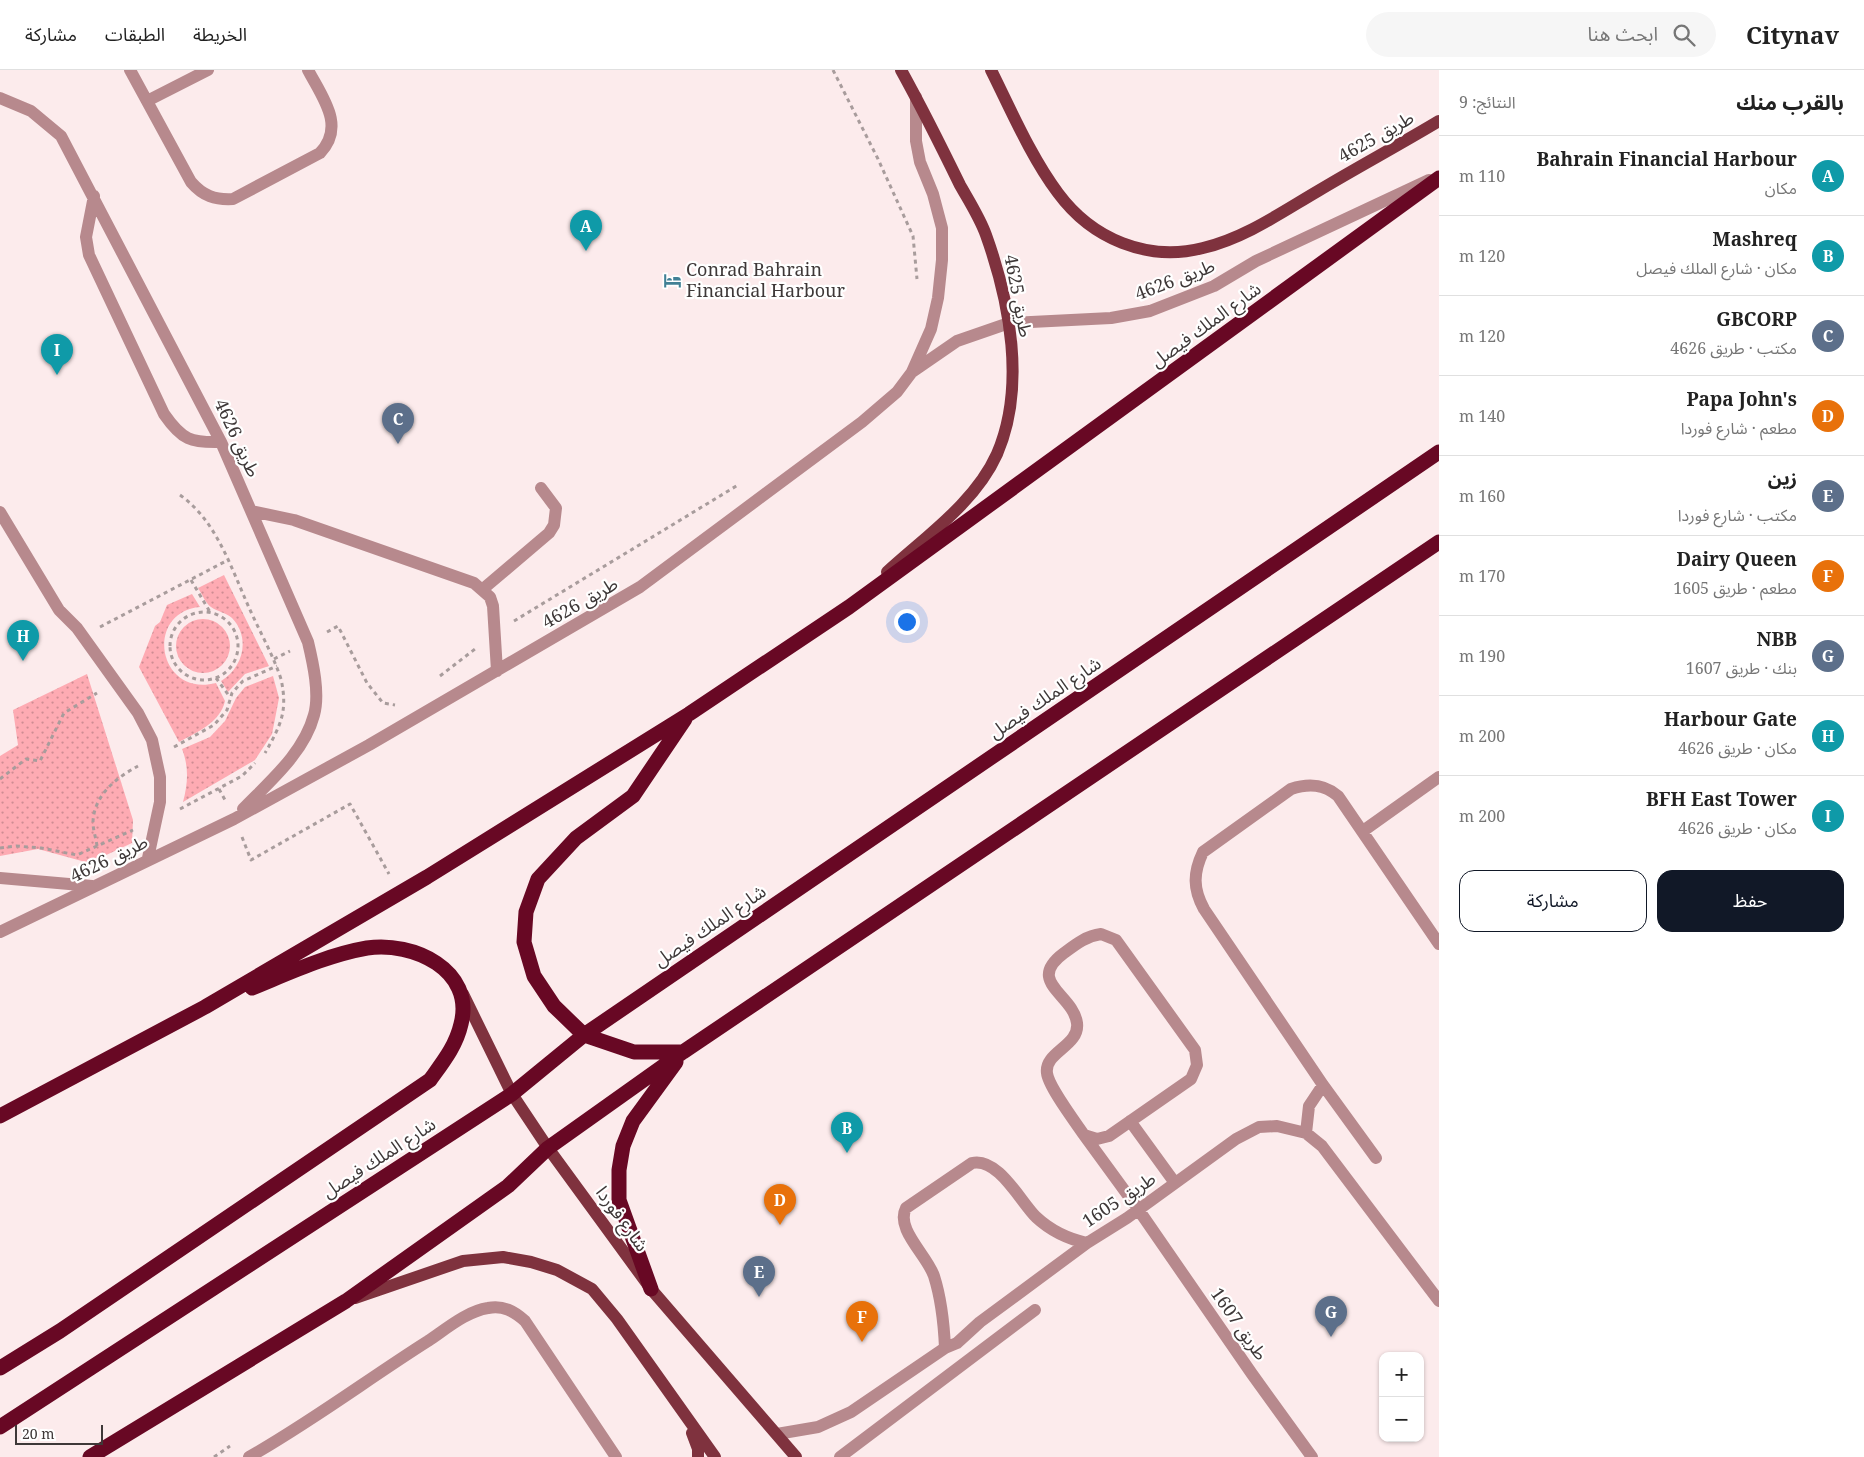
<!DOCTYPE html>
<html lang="ar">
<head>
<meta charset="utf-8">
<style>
	:root { --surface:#fff; --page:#f6f6f6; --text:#222; --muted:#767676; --line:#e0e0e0; --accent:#111827 }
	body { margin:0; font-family:"Noto Serif","Noto Sans Arabic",serif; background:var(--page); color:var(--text); direction:rtl }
	.controls { position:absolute; right:15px; bottom:15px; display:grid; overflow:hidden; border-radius:10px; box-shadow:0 1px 4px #0004 }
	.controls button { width:45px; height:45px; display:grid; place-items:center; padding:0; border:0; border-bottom:1px solid var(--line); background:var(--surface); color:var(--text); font:25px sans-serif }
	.scale { position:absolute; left:15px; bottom:12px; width:88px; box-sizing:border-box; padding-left:5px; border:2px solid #3e3838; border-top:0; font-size:14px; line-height:18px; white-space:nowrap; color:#3e3838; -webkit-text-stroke:4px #fff; paint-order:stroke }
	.you { position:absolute; left:906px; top:551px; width:18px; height:18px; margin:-12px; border:4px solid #fff; border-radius:50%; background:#1a73e8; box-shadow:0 0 0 8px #1a73e833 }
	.badge { display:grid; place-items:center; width:32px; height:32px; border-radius:50%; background:var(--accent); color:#fff; font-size:16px; font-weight:700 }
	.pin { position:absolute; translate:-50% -41px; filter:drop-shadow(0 1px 2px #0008) }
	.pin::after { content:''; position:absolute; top:26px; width:18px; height:15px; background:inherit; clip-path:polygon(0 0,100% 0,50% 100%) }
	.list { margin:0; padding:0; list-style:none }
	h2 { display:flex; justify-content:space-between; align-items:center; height:65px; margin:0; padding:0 20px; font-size:21px }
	h2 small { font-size:16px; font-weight:400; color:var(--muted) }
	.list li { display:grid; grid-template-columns:32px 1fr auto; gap:15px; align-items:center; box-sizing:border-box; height:80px; padding:0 20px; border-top:1px solid var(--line) }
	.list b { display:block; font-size:19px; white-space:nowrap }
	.list p { margin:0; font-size:16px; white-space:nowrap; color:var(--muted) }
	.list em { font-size:16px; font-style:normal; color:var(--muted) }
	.actions { display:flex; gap:10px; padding:15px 20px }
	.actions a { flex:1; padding:11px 0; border:1px solid var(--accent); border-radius:15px; text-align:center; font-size:18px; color:var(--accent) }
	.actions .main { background:var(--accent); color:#fff }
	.icon { flex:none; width:28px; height:28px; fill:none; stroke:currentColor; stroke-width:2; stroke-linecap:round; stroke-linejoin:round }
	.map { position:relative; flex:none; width:1439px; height:1387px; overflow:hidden; direction:ltr }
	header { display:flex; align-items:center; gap:30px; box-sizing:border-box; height:70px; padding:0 25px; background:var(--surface); border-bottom:1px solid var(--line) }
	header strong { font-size:24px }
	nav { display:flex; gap:28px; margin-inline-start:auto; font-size:18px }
	.search { width:350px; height:45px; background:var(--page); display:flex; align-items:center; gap:12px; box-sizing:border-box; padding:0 18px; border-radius:28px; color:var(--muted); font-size:19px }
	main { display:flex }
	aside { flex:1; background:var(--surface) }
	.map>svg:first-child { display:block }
	.grass { fill:url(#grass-dots) }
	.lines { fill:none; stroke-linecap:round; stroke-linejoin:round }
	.path { stroke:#a89c9c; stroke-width:3; stroke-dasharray:4 4; stroke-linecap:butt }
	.minor { stroke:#b7898d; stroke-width:12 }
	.major { stroke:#7f323e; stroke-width:12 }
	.highway { stroke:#680824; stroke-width:15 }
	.labels { text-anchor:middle; stroke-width:4.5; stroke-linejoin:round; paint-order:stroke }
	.street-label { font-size:18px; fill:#3e3838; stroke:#fff }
	.poi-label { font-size:18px; fill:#3e3838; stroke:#fff; text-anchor:start }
</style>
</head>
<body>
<header>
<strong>Citynav</strong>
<div class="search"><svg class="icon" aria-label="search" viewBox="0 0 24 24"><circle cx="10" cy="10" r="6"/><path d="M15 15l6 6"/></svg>ابحث هنا</div>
<nav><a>الخريطة</a><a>الطبقات</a><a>مشاركة</a></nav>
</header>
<main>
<aside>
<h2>بالقرب منك<small>النتائج: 9</small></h2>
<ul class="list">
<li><span class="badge" style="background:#0f9aa8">A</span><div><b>Bahrain Financial Harbour</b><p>مكان</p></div><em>110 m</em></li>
<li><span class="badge" style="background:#0f9aa8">B</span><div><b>Mashreq</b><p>مكان · شارع الملك فيصل</p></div><em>120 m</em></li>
<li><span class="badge" style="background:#5c6f8a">C</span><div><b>GBCORP</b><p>مكتب · طريق 4626</p></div><em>120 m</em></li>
<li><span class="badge" style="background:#e8710a">D</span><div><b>Papa John's</b><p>مطعم · شارع فوردا</p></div><em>140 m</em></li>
<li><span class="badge" style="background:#5c6f8a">E</span><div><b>زين</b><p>مكتب · شارع فوردا</p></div><em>160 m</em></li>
<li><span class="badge" style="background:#e8710a">F</span><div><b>Dairy Queen</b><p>مطعم · طريق 1605</p></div><em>170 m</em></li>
<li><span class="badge" style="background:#5c6f8a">G</span><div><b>NBB</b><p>بنك · طريق 1607</p></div><em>190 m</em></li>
<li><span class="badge" style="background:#0f9aa8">H</span><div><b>Harbour Gate</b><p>مكان · طريق 4626</p></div><em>200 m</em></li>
<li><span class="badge" style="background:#0f9aa8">I</span><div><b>BFH East Tower</b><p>مكان · طريق 4626</p></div><em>200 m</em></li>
</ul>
<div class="actions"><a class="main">حفظ</a><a>مشاركة</a></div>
</aside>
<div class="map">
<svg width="1439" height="1387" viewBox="0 0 1439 1387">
	<defs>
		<pattern id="grass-dots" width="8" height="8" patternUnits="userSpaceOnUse" patternTransform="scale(1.25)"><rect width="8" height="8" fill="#feabb3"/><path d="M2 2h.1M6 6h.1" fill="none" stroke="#cf8c93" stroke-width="1.8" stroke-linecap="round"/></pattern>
	</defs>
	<rect width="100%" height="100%" fill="#fcebec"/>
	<path class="grass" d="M224,505L269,596L245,604L228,622L221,611C243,598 251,568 232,548C225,542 218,542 211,537C206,534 202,524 198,518Z
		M192,524L200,537C144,542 157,628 216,613L225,631C220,653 197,662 179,672L139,597L155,556L160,552L167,535Z
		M176 576a27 27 0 1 1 54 0a27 27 0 1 1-54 0Z
		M87,604L133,750L132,773L89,793L38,779L0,786V686L18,675L13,640Z
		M273,606L279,628L275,649L272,664L255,690L183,732C188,713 189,697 182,679L210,667L225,651L236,628L245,617Z"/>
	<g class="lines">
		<path class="path" d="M833,0L878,89L913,166L917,209
			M180,425C218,452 232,501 251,542C261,564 273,585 281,609C288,641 281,655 265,683
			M191,510L210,542
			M170 576a34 34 0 1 1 68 0a34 34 0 1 1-68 0Z
			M514,551L738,415
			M100,557L228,490
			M327,562L338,556L367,613L383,633L395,635
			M274,589L290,581
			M440,606L475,579
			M216,608L230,627
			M174,677L214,655L227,640L232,623L243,611L277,596
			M0,709L26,689L40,691L64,643L97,623
			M219,719L225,730
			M180,739L242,706L255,693
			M242,767L251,790L350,734L389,804
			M97,776C96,768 93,760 93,752C94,725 116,708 138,696
			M0,778L16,776L41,778L77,785L133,760
			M214,1387L230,1376"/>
		<path class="minor" d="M130,0L191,112C203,126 215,130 233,129L320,83C346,56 322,27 308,0
			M0,28L31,41L61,66L221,372L308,572C313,593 320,624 314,645C304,683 269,712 243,739
			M147,31L208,0
			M94,126L86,167L89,185L164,344C182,370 191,373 221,372
			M912,302L957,271L1009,253L1111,248L1150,241L1214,216L1256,191L1429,110
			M251,441L294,450L474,513L490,527L493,536L497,601
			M0,442L59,540L77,558L138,643L152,670L160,707V732L148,788
			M483,519L549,463L554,455L556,438L541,418
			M1363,761L1439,707
			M0,808L92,816
			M0,862L234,749L369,675L640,517L862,352L897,322L912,302L931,259L938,228L942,190V158L933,124L920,92L916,71V27
			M1101,864L1116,870L1195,980L1197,995L1191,1009L1109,1066L1097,1069L1084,1065C1076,1053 1048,1016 1047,1003C1044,982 1080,976 1077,953C1073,924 1025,912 1064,883C1076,874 1086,866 1101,864Z
			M1130,1051L1175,1113
			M1306,1063L1309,1036L1323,1015
			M1084,1065L1138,1139L1252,1304L1312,1387
			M1376,1088L1323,1015L1204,839C1193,819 1193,803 1203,782L1291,719C1309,713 1324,714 1338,726L1439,874
			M945,1278C944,1255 941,1228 934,1206C927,1185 895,1159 906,1138L972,1093C998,1087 1020,1131 1036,1147C1051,1161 1068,1169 1087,1173
			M777,1364L818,1357L851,1342L945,1278L957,1273L980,1252L1087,1173L1127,1148L1236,1069L1259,1057L1277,1056L1306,1063L1322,1076L1439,1231
			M249,1387C311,1352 368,1309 428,1271C446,1259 467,1241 488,1238C503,1235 514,1241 525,1251L616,1387
			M840,1387L1035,1240"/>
		<path class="major" d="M991,0C1011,40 1031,87 1058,123C1092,169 1147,192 1203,178C1245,168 1282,142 1318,121C1358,97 1399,75 1439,51
			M887,502C925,467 975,433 997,384C1026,317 1010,232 986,165C980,148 969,131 960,115C941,76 922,38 901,0
			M463,924L512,1024L548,1078L651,1219L796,1387
			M355,1228L463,1191L503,1187L531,1192L557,1200L592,1219L617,1249L715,1387
			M692,1363L698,1379V1387"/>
		<path class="highway" d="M683,982H634L584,965L554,936L534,906L524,872L526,842L538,809L576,768L633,726L685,649
			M0,1046L205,937L427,807L689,644L849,537L1439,108
			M651,1219L619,1130V1100L623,1076L633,1051L676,992
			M0,1298L60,1261L430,1010C443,992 456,976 461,954C475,900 413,871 367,878C327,885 289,903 252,918
			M0,1357L512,1024L584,965L1439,382
			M90,1387L346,1231L508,1116L548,1078L683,982L1439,472"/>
	</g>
	<defs>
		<symbol id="hotel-bare" viewBox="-9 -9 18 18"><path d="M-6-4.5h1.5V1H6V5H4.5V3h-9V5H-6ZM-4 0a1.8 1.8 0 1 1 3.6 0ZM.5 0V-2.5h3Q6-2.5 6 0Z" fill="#418095" stroke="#fff" stroke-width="2.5" paint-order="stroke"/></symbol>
	</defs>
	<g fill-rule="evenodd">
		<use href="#hotel-bare" x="660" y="198" width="25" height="25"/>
	</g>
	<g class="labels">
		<g class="street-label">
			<text transform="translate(1376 67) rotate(-30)" y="6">طريق 4625</text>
			<text transform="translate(1175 210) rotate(-21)" y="6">طريق 4626</text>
			<text transform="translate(1018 226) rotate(79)" y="6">طريق 4625</text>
			<text transform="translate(1206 255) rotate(-36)" y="6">شارع الملك فيصل</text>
			<text transform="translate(237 368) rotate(65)" y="6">طريق 4626</text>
			<text transform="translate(580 533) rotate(-30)" y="6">طريق 4626</text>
			<text transform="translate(1045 628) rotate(-34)" y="6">شارع الملك فيصل</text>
			<text transform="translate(109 789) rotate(-26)" y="6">طريق 4626</text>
			<text transform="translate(710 856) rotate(-34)" y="6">شارع الملك فيصل</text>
			<text transform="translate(379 1088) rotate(-33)" y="6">شارع الملك فيصل</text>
			<text transform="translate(1119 1130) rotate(-34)" y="6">طريق 1605</text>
			<text transform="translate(622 1149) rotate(54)" y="6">شارع فوردا</text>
			<text transform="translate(1239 1254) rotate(55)" y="6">طريق 1607</text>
		</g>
		<g class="poi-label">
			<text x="686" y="206">Conrad Bahrain<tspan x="686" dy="21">Financial Harbour</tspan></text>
		</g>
	</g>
</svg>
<div class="controls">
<button>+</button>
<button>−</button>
</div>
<div class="scale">20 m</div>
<div class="you"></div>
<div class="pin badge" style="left:586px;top:181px;background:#0f9aa8">A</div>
<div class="pin badge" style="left:847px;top:1083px;background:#0f9aa8">B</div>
<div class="pin badge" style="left:398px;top:374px;background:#5c6f8a">C</div>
<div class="pin badge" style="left:780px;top:1155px;background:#e8710a">D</div>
<div class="pin badge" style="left:759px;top:1227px;background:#5c6f8a">E</div>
<div class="pin badge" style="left:862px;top:1272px;background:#e8710a">F</div>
<div class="pin badge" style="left:1331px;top:1267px;background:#5c6f8a">G</div>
<div class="pin badge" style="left:23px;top:591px;background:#0f9aa8">H</div>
<div class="pin badge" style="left:57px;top:305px;background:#0f9aa8">I</div>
</div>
</main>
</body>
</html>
